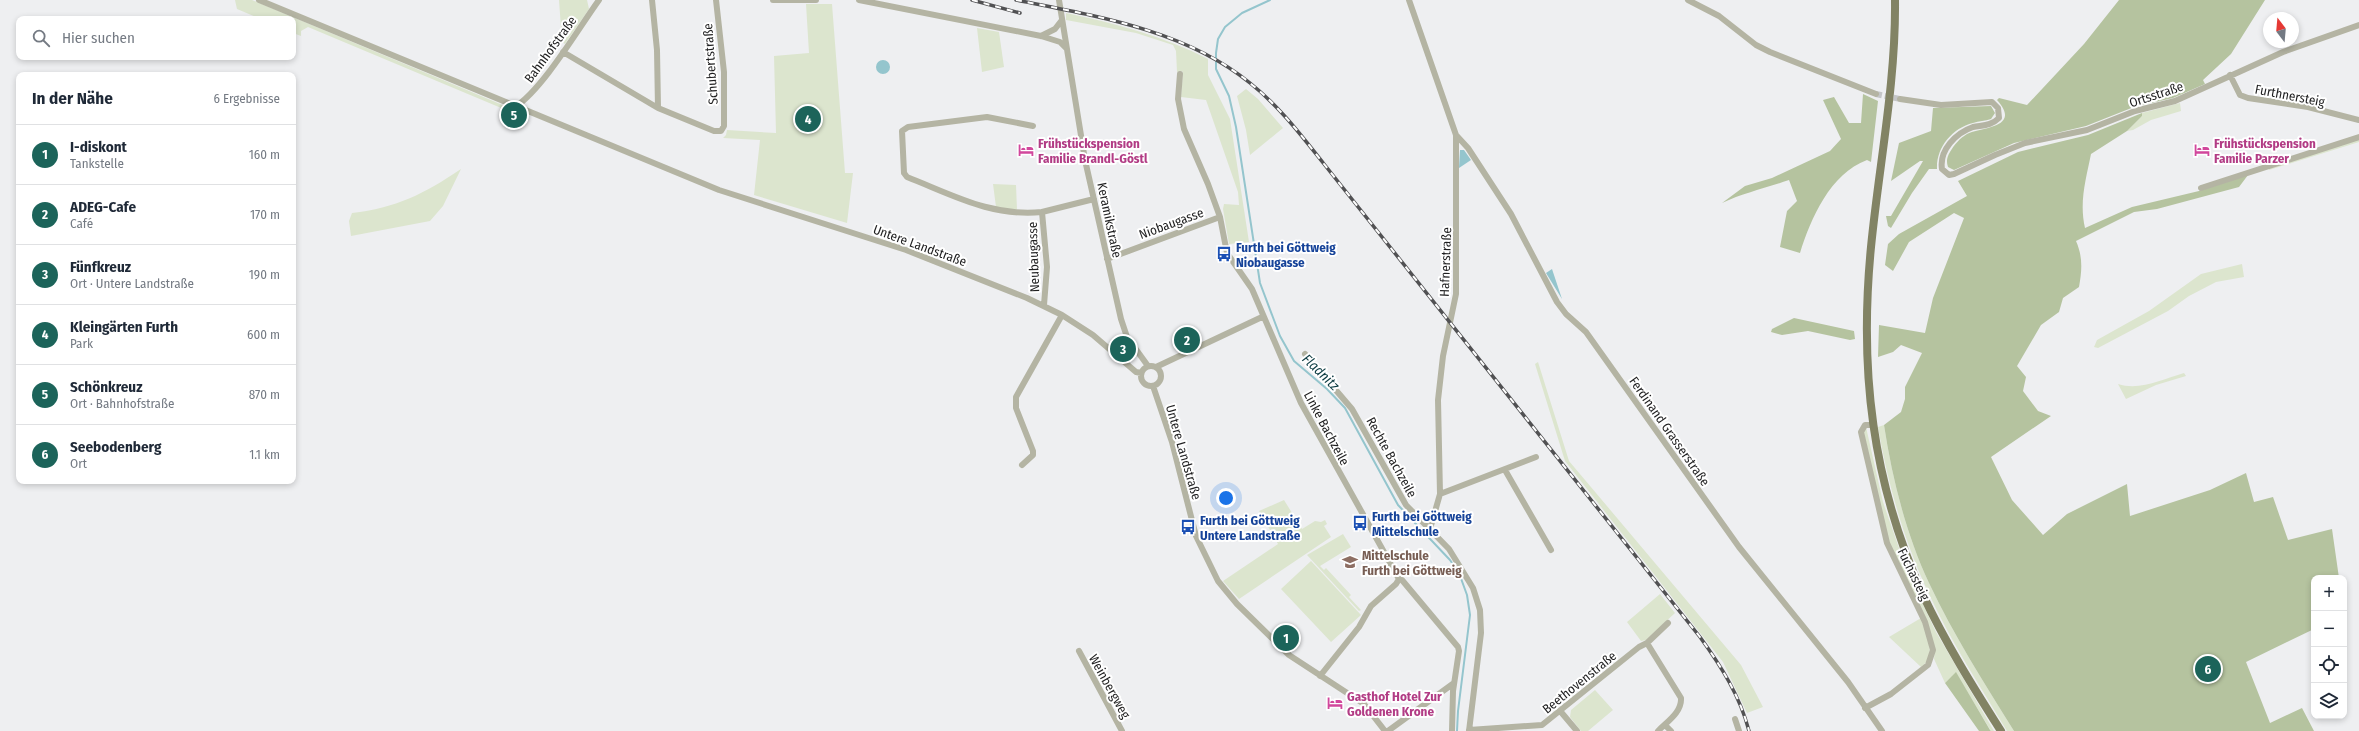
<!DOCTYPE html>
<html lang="de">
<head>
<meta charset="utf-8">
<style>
	:root { --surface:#fff; --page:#f6f6f7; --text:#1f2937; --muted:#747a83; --line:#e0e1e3; --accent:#1c645a }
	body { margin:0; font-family:"Fira Sans Condensed",sans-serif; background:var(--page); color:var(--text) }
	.controls { position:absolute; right:12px; bottom:12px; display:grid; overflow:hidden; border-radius:8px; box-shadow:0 2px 6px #0003 }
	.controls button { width:36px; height:36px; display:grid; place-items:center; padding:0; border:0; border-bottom:1px solid var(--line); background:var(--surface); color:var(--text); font:20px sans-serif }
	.compass { position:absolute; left:2263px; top:12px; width:36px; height:36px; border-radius:50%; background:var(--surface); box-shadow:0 2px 6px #0003; rotate:344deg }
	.you { position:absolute; left:1226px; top:498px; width:14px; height:14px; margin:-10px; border:3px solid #fff; border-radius:50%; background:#1a73e8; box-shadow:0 0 0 6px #1a73e833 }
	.badge { display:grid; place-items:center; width:26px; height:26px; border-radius:50%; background:var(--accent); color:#fff; font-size:13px; font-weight:700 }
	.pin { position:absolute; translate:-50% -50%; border:2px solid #fff; box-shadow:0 1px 4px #0006 }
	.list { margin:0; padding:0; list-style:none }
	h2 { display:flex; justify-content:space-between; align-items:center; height:52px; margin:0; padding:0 16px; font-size:17px }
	h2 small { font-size:13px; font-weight:400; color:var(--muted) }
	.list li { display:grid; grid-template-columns:26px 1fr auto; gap:12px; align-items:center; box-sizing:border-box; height:60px; padding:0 16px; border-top:1px solid var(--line) }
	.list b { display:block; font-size:15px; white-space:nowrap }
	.list p { margin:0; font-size:13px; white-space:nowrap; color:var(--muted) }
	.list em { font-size:13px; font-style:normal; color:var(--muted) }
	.icon { flex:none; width:22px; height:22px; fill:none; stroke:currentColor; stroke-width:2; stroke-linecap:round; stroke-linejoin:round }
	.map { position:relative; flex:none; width:2359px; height:731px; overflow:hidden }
	.search { position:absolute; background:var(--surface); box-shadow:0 2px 6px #0003; left:16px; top:16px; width:280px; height:44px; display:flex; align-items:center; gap:10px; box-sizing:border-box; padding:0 14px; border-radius:8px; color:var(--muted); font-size:15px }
	.panel { position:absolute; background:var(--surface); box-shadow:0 2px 6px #0003; left:16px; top:72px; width:280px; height:412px; border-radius:8px }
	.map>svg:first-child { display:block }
	.green { fill:#dce5ce }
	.forest { fill:#b5c39f }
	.water { fill:#94c5cd }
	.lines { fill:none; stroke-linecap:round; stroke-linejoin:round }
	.stream { stroke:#94c5cd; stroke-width:2 }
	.minor-tunnel { stroke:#c4c5c7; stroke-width:6; stroke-dasharray:6 3; stroke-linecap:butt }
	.minor { stroke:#b4b4a3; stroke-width:6 }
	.major { stroke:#828364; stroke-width:8 }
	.rail-casing { stroke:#515153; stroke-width:3.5 }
	.rail { stroke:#fff; stroke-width:2; stroke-dasharray:6; stroke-linecap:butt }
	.labels { text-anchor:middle; stroke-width:4; stroke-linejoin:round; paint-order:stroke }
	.street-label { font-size:13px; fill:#1e1e1f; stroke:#fff }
	.hotel-label { font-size:13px; font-weight:bold; fill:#b23c85; stroke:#fff; text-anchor:start }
	.transit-label { font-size:13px; font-weight:bold; fill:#164399; stroke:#fff; text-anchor:start }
	.education-label { font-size:13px; font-weight:bold; fill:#785e54; stroke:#fff; text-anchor:start }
	.water-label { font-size:14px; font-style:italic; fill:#0c3b42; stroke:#fff }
</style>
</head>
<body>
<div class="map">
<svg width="2359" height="731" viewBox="0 0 2359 731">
	<rect width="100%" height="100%" fill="#eeeff1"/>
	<path class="green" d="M235,0H252L505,106L506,110L308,27L301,31V36L293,33V19H261L237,9Z
		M559,0H587L589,9L565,44L562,42Z
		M806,4H832L845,173H853L847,223L754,195L760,140L723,138L726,135L727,130L776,133L774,56L809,53Z
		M1066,13C1115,23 1163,36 1208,59V75L1230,119L1249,242L1229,244L1223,209L1224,204L1239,205L1238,192L1206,100L1181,97L1183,73L1182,71L1177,72L1176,51L1173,45L1136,33L1066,20Z
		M977,28L999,32L1004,67L982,72Z
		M1246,89L1258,99L1283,128L1250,155L1246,130L1237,96Z
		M2180,103L2181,111L2151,120L2133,130L2127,131L2142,116V113Z
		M2359,139V142L2269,170L2268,167Z
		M461,169L443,206L430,221L351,236L349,221L352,213C396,208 424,194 461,169Z
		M993,184L1016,185L1017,210L996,207Z
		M2242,264L2244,277L2216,282L2189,296L2168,311L2098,348L2094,347L2097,340L2149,311L2201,274Z
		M1538,362L1569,461L1741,665L1763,707L1747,713L1723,662L1565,461L1535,364Z
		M2184,373L2186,376L2156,385L2126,399L2118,384C2140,391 2163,379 2184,373Z
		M1884,425C1892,478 1906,534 1929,583C1953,634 1984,683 2014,731H2007C1980,686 1951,642 1929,594C1904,541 1888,485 1878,427Z
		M1866,427L1883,502L1907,571L1936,632L1994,731H1991L1956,673L1945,683L1934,659L1935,649L1927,621L1889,543L1863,429Z
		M1284,500L1302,529L1315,521L1321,522L1325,520L1327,524L1324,526L1331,537L1239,599L1223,581L1278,544L1259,511Z
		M1343,534L1351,547L1320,566L1324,570L1326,568L1351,595L1349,597L1361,610L1359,611L1307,555Z
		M1311,561L1361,615L1331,642L1281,589Z
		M1660,594L1675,613L1646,640L1641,641L1627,622Z
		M1921,618C1926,634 1938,656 1921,667L1889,637Z
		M1595,690L1613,710L1588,731H1581L1570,717L1571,710Z"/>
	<path class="forest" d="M2119,0H2265L2231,54L2203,80L2205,84L2173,98L2134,107L2086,126L2014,143L1954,170L1948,167C1946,161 1947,157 1950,152C1954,145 1960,138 1967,134C1982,127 2022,128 1997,100L1999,98L2027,105L2084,44Z
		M1863,94L1878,101L1871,162L1867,160C1830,174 1811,218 1800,253L1780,247L1787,211L1797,201L1789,180C1766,188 1743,193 1722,203L1745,186L1772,178L1830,151L1841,139L1823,100L1834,97L1849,123H1861Z
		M1991,106L1995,113L1991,119C1985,121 1979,121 1973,123C1952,128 1936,148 1937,169H1929L1912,193L1891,228L1888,226L1886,216H1891L1923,161H1920L1891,181L1899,143L1931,131L1933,108Z
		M2142,113V116L2127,131L2091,154C2086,179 2079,202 2085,228L2132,207L2199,191L2248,175L2239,187L2157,209L2134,212L2076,241C2083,257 2082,270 2079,287L2063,298L2059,312L2041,325L2017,366L2026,377L2023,391L2038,411L2051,416L1991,457L2012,500L2043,535L2067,514L2127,484L2130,516L2210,490L2246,473L2254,502L2273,497L2288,540L2332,529L2339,578H2314V629L2246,662L2270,723L2302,708L2314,731H2014C1984,683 1953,634 1929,583C1906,534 1892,478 1884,425L1901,412L1905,399V387L1922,353L1901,345L1893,352L1878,357L1879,325L1925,333L1933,298L1964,218L1954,213L1909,242L1893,271L1885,265L1888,244L1899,234L1967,196L1958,181L2018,152L2088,135Z
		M1794,318L1854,331L1855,339L1850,340L1808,331L1782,335L1771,332L1772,329Z
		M1956,672L1990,730L1991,731H1979L1945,683Z"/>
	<path class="water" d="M876 67a7 7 0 1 1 14 0a7 7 0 1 1-14 0Z
		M1460,150H1464L1471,160L1459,168Z
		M1552,269L1562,299L1546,273Z"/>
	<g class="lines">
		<path class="stream" d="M1270,0L1242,13L1225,27L1218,39L1216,53V69L1229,96L1236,127L1260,283L1280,336L1294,361L1327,389L1345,408L1398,505L1450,560L1459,573L1467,595L1470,615L1458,711L1457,731"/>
		<path class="minor-tunnel" d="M1876,94L1900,99"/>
		<path class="minor" d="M259,0L719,190L906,250L1027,298L1062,315L1093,335L1136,372L1141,373
			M652,0L657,50L658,108L714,131H721L724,126V72L716,0
			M773,0H816
			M859,0L1041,36L1060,42L1066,48
			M1059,0L1085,160L1121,319L1127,337L1148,366
			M1409,0L1456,135V294L1443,356L1438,400L1440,494L1430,529
			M1688,0L1719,16L1756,45L1770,52L1876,94
			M1041,36L1055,29L1062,20
			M563,52L658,108
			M1180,74L1178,99L1184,129L1208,184L1220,217L1227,253L1252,289L1301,403L1399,579L1402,580L1458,647L1459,651L1453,691L1452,731
			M2230,75L2240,95L2248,98L2308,107L2359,120
			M1900,99L1941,105L1992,102L1998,108L1999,118C1991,126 1983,125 1973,127C1956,133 1939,150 1942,169L1949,175L1954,174L1995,155L2025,143L2087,130L2135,111L2175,101L2283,52L2359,25
			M515,107C543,89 578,29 599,0
			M1033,126L987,117L908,127L902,131L904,173L907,177C953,195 991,217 1042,212
			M1456,135L1468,148L1511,214L1557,302L1566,314L1586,332L1739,547L1848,682L1882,731
			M2201,188L2359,137
			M1107,259L1220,217
			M1044,305L1047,267L1042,212L1094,199
			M1305,354L1352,409L1406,505L1449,549L1473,588L1480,610L1481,633L1469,731
			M1141 376a10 10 0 1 1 20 0a10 10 0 1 1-20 0Z
			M1156,367L1262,317
			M1153,386L1172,442L1196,536L1218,581L1237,604L1289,655L1364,704L1385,731
			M1022,465L1033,455V451L1016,408V397L1062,315
			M1505,470L1551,550
			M1440,494L1536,457
			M1647,643L1681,698C1682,712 1668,721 1658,731
			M1079,651L1122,731
			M1320,676L1359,627L1371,606L1396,584L1399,579
			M1865,708L1891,694L1928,665L1933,650L1925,622L1887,543L1861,432L1865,425H1872
			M1561,712L1577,731
			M1735,719L1739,731
			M1665,725L1671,731
			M1469,730L1542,725L1639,647L1647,643L1668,623
			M1388,731L1454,683"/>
		<path class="major" d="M1895,0C1896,83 1879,165 1871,247C1859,370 1872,482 1923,595C1945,642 1973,687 2001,731"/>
		<defs>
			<path id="rail" d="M972,0L1020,13
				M1016,0C1097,16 1185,30 1250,83C1279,106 1301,135 1324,164L1700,637C1721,666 1740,696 1749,731"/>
		</defs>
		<use href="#rail" class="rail-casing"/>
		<use href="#rail" class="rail"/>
	</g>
	<defs>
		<symbol id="hotel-bare" viewBox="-9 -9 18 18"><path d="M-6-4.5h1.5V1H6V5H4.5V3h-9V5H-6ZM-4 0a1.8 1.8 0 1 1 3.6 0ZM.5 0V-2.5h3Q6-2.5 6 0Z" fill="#d1479c" stroke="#fff" stroke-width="2.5" paint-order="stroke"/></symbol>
		<symbol id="bus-bare" viewBox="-9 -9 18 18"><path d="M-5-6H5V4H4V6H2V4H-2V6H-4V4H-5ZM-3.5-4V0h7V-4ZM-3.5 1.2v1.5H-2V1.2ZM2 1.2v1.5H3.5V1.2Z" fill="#1a4fb4" stroke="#fff" stroke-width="2.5" paint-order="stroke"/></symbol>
		<symbol id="school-bare" viewBox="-9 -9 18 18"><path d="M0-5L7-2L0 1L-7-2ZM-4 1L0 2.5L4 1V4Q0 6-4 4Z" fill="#8d6e63" stroke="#fff" stroke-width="2.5" paint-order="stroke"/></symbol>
	</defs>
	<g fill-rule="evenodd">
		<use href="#hotel-bare" x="1015" y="139" width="22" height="22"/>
		<use href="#hotel-bare" x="2191" y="139" width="22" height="22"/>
		<use href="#bus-bare" x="1213" y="243" width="22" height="22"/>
		<use href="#bus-bare" x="1349" y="512" width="22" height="22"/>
		<use href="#bus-bare" x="1177" y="516" width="22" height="22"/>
		<use href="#school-bare" x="1339" y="551" width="22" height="22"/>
		<use href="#hotel-bare" x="1324" y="692" width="22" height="22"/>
	</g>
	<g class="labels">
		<g class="street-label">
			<text transform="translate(550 49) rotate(-54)" y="5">Bahnhofstraße</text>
			<text transform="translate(710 64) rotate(-94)" y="5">Schubertstraße</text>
			<text transform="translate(2156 94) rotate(-18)" y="5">Ortsstraße</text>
			<text transform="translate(2290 95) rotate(11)" y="5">Furthnersteig</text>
			<text transform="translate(1110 220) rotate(78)" y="5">Keramikstraße</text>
			<text transform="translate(1171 223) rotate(-20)" y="5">Niobaugasse</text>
			<text transform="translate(920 245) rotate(20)" y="5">Untere Landstraße</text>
			<text transform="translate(1033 257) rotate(-92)" y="5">Neubaugasse</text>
			<text transform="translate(1445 262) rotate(-88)" y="5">Hafnerstraße</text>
			<text transform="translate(1327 428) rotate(62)" y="5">Linke Bachzeile</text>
			<text transform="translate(1670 431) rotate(55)" y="5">Ferdinand Grasserstraße</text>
			<text transform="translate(1184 452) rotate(74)" y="5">Untere Landstraße</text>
			<text transform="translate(1392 457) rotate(61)" y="5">Rechte Bachzeile</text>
			<text transform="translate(1914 574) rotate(64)" y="5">Fuchasteig</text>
			<text transform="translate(1579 682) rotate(-39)" y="5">Beethovenstraße</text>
			<text transform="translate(1110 686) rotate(61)" y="5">Weinbergweg</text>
		</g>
		<g class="hotel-label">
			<text x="1038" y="148">Frühstückspension<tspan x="1038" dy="15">Familie Brandl-Göstl</tspan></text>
			<text x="2214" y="148">Frühstückspension<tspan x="2214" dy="15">Familie Parzer</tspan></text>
			<text x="1347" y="701">Gasthof Hotel Zur<tspan x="1347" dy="15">Goldenen Krone</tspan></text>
		</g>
		<g class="transit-label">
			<text x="1236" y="252">Furth bei Göttweig<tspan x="1236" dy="15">Niobaugasse</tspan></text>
			<text x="1372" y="521">Furth bei Göttweig<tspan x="1372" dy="15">Mittelschule</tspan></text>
			<text x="1200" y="525">Furth bei Göttweig<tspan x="1200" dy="15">Untere Landstraße</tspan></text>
		</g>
		<g class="education-label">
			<text x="1362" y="560">Mittelschule<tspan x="1362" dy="15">Furth bei Göttweig</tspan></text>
		</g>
		<g class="water-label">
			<text transform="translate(1321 372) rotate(44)" y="5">Fladnitz</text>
		</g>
	</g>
</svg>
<div class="controls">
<button>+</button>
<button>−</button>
<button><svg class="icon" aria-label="locate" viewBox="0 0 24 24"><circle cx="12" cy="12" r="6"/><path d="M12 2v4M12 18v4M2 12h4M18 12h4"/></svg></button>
<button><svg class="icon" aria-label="layers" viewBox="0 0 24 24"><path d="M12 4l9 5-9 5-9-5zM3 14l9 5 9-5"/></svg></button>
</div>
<svg class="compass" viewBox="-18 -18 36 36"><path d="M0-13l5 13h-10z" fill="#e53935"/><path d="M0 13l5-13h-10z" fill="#747a83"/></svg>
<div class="you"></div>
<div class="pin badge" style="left:1286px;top:638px">1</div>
<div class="pin badge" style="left:1187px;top:340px">2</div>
<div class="pin badge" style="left:1123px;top:349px">3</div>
<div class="pin badge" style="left:808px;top:119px">4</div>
<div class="pin badge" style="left:514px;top:115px">5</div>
<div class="pin badge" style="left:2208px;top:669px">6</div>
<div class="search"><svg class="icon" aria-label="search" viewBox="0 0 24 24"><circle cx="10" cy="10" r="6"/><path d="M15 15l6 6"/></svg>Hier suchen</div>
<section class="panel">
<h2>In der Nähe<small>6 Ergebnisse</small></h2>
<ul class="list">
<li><span class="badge">1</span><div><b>I-diskont</b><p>Tankstelle</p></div><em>160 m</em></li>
<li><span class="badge">2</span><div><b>ADEG-Cafe</b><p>Café</p></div><em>170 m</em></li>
<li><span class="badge">3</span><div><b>Fünfkreuz</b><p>Ort · Untere Landstraße</p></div><em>190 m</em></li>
<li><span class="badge">4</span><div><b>Kleingärten Furth</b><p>Park</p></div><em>600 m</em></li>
<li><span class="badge">5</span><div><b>Schönkreuz</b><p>Ort · Bahnhofstraße</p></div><em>870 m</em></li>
<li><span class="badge">6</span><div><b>Seebodenberg</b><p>Ort</p></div><em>1.1 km</em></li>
</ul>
</section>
</div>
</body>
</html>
